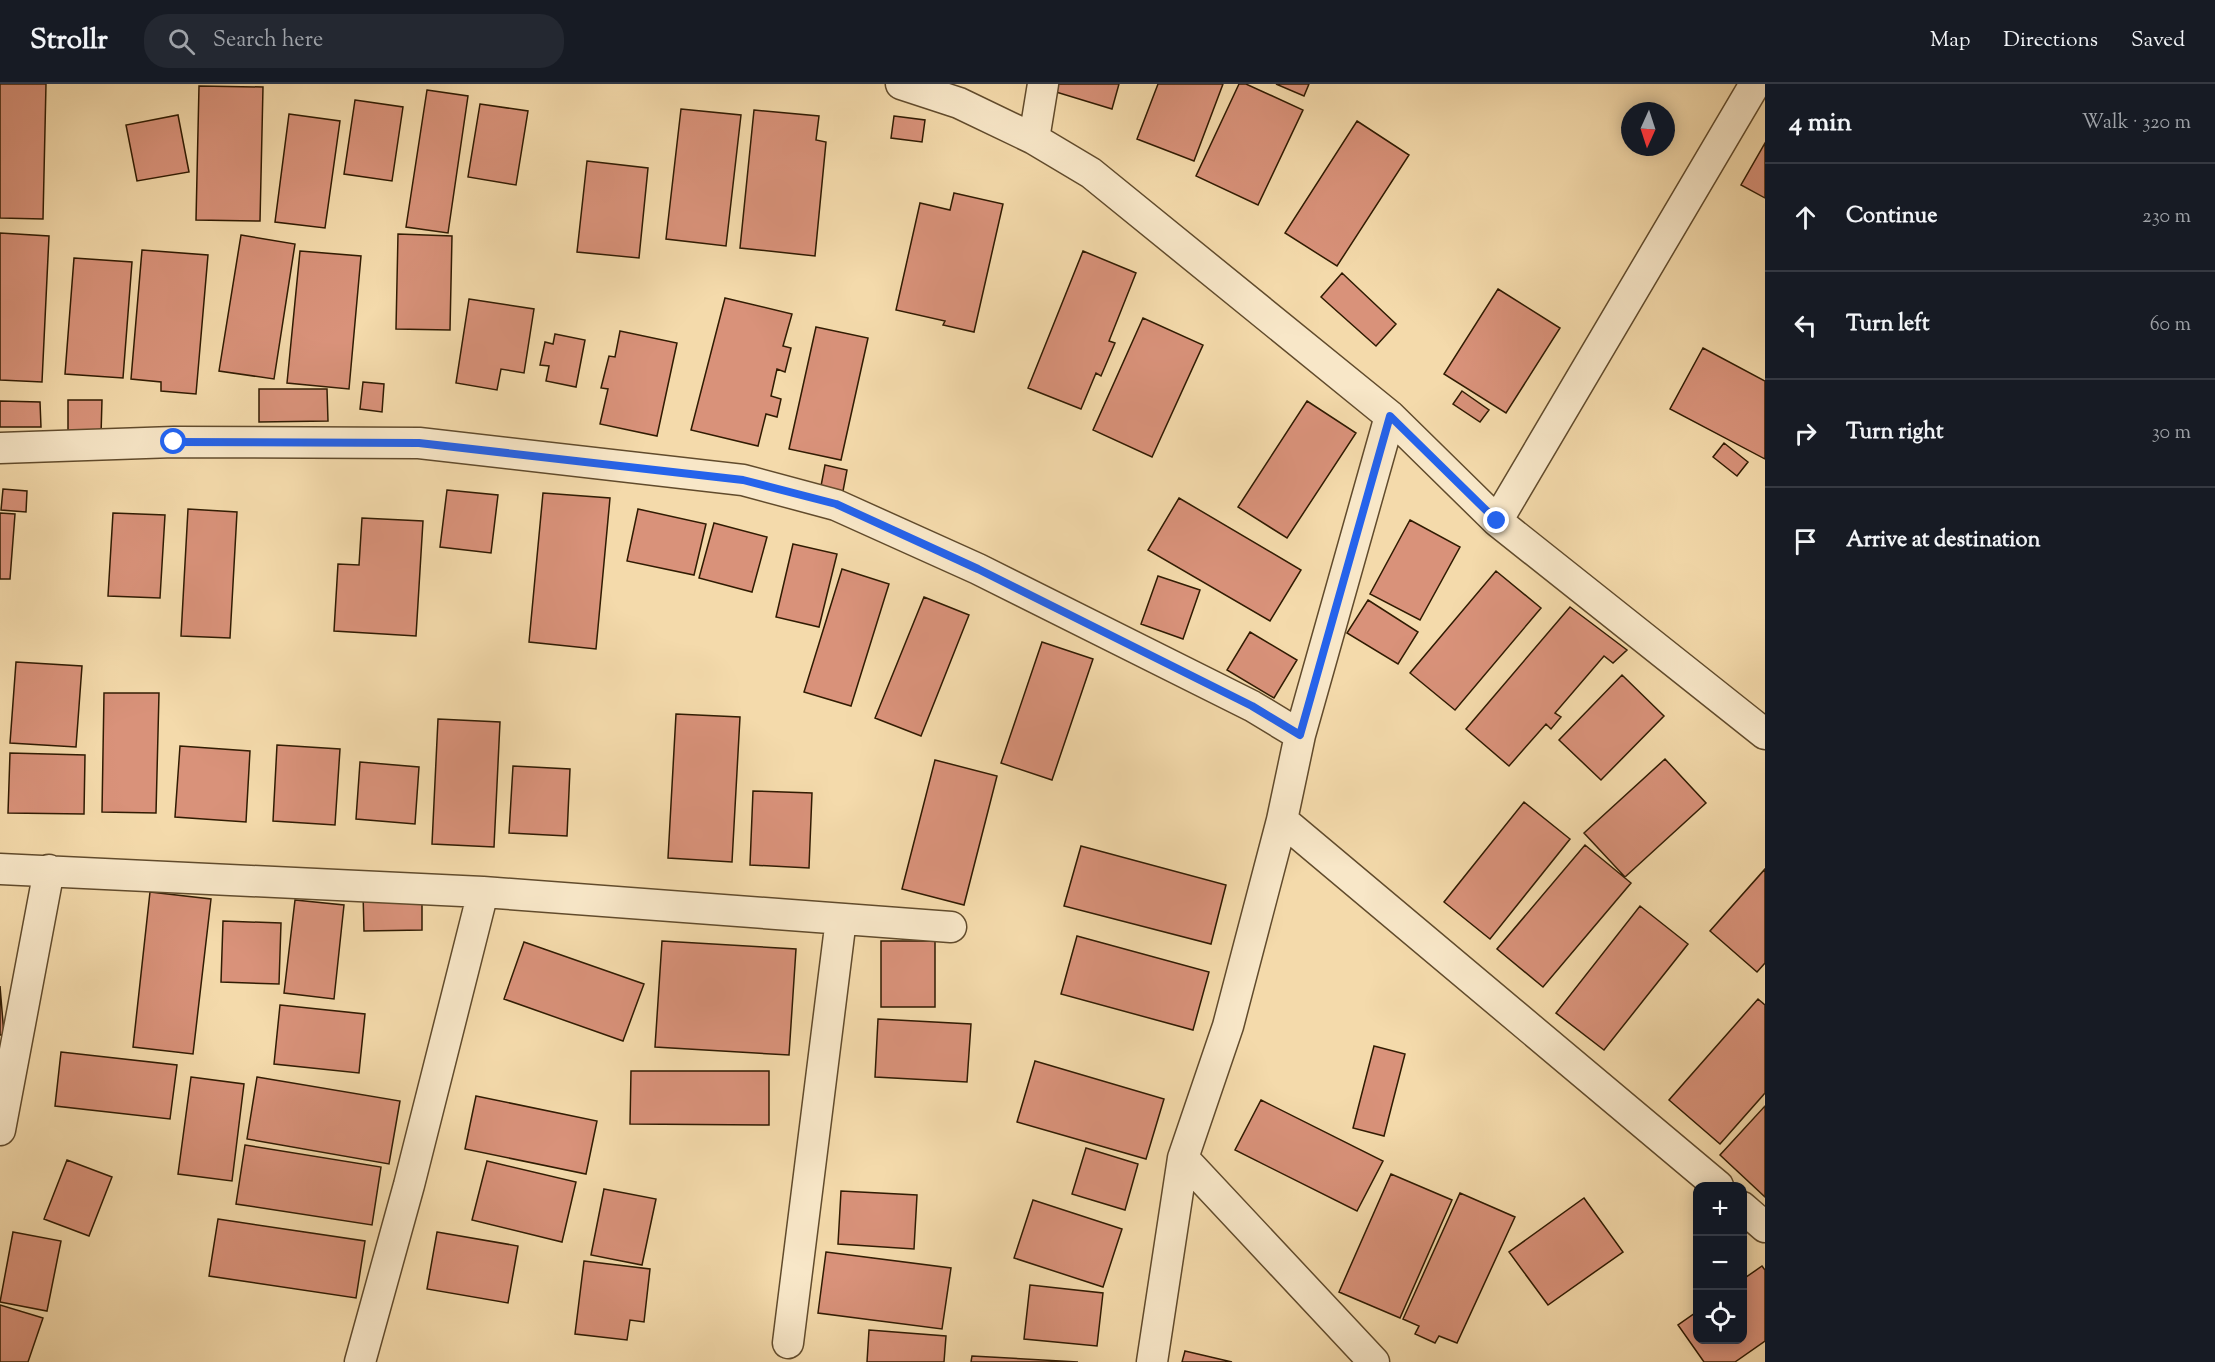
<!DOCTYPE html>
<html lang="en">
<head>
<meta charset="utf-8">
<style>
	:root { --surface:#171b24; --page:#242831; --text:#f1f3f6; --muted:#9ea1a6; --line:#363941 }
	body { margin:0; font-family:"Sorts Mill Goudy",serif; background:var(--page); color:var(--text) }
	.controls { position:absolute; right:18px; bottom:18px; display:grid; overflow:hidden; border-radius:12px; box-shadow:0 3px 15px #0003 }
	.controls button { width:54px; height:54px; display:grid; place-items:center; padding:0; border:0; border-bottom:2px solid var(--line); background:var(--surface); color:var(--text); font:30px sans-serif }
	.compass { position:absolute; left:1621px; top:18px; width:54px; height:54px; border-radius:50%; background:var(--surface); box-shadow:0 3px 15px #0003; rotate:183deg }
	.stop { position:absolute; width:18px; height:18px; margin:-14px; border:4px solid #2563eb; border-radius:50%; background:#fff }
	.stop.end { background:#2563eb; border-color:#fff; box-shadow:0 2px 6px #0008 }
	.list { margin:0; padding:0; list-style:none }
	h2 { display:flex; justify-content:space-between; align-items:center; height:78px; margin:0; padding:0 24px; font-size:26px }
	h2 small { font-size:20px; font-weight:400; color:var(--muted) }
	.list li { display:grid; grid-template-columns:39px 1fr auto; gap:18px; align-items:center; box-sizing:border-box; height:108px; padding:0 24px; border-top:2px solid var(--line) }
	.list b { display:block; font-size:22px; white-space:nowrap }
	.list em { font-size:20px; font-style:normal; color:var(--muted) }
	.icon { flex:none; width:33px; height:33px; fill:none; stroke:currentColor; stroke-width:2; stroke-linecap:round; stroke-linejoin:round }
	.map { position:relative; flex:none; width:1765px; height:1278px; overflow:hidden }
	header { display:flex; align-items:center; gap:36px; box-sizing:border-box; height:84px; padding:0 30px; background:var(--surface); border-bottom:2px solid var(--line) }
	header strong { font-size:28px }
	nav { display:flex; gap:33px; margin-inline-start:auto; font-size:21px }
	.search { width:420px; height:54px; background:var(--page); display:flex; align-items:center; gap:15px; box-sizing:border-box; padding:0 21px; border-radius:24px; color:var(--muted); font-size:22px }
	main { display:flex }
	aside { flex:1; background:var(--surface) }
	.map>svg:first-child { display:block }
	.building { fill:#d9927a; stroke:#301b02; stroke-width:1.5 }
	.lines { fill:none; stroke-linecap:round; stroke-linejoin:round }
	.minor-casing { stroke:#614b2c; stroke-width:33 }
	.minor { stroke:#f8e7c8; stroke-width:30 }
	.route { stroke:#2563eb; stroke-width:8 }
</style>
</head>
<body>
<header>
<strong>Strollr</strong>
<div class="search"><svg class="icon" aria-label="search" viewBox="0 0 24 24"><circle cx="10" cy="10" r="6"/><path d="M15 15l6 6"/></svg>Search here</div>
<nav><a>Map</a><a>Directions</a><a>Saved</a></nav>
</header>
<main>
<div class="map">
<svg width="1765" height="1278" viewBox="0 0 1765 1278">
	<rect width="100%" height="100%" fill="#f4daab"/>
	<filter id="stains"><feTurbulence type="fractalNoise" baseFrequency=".00333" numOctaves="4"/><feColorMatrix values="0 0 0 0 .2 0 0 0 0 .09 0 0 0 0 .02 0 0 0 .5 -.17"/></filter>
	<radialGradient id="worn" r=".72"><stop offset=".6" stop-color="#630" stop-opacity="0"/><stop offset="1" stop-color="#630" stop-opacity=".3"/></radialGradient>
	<path class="building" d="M0,0H46L43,135L0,134Z
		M1058,0H1119L1112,25L1056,8Z
		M1158,0H1223L1194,77L1137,55Z
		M1239,0H1246L1303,26L1258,121L1196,92Z
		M1276,0H1309L1304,12Z
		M199,2L263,3L260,137L196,136Z
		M427,6L468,12L448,149L406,143Z
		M355,16L403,23L392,97L344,90Z
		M480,20L528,27L516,101L468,93Z
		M681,25L741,31L726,162L666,155Z
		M754,26L819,32L816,56L826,58L815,172L740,164Z
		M289,30L340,37L325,144L275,138Z
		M178,31L189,88L137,97L126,41Z
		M894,32L925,36L922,58L891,54Z
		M1357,37L1409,71L1337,182L1285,149Z
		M1765,59V114L1741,101Z
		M587,77L648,84L639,174L577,168Z
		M954,109L1003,120L974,248L943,241L945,237L896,226L920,119L950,126Z
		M0,149L49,152L42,298L0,296Z
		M398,150L452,152L450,246L396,245Z
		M241,151L295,160L274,295L219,287Z
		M142,166L208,171L196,310L161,307V298L131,295Z
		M300,167L361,172L349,305L287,299Z
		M1083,167L1136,189L1109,257L1115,259L1101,292L1096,289L1081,325L1028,304Z
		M74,174L132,178L123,294L65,290Z
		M1342,189L1396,240L1376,262L1321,213Z
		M1498,205L1560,244L1506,329L1444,290Z
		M725,214L792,230L783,262L791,264L785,288L777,285L771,312L781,315L777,333L766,330L758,362L691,346Z
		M469,215L534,225L524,289L501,285L497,306L456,299Z
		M1143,234L1203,261L1152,373L1093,346Z
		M816,243L868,254L841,376L789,365Z
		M620,247L677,259L657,352L600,340L608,305L601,304L609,272L615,273Z
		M555,250L585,256L576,303L546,297L549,282L540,281L545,258L553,260Z
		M1703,264L1765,297V375L1670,325Z
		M363,298L384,300L382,328L360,325Z
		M259,305H327L328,337L259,338Z
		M1462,307L1489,326L1480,338L1453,320Z
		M68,316H102L101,351H68Z
		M0,317L40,318L41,343H0Z
		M1307,317L1356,349L1287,454L1238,423Z
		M1724,359L1748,378L1737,392L1713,373Z
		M825,381L847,386L843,407L821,402Z
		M3,405L27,407L26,428L1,426Z
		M447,406L498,411L491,469L440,463Z
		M543,409L610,414L596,565L529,558Z
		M1179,414L1301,486L1270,537L1148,466Z
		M188,425L237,428L230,554L181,552Z
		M638,425L706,440L694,491L627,477Z
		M0,429L15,430L10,495H0Z
		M113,429L165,431L160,514L108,512Z
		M362,434L423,437L416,552L334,547L338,480L359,481Z
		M1410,436L1460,463L1420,536L1370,510Z
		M714,439L767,453L752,508L699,494Z
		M793,460L837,470L819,543L776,533Z
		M842,485L889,500L851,622L804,608Z
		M1496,487L1541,524L1455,626L1410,589Z
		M1158,492L1200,506L1183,555L1141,540Z
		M924,513L969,531L921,652L875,634Z
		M1368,516L1418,548L1398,580L1347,549Z
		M1570,523L1627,566L1613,579L1604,572L1555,629L1561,633L1551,645L1546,640L1509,682L1466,645Z
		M1250,548L1297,576L1274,614L1227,586Z
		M1042,558L1093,575L1052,696L1001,679Z
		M16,578L82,582L76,663L10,659Z
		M1622,591L1664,632L1601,696L1559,656Z
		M104,609H159L156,729L102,728Z
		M676,630L740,633L732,778L668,774Z
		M438,635L500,638L494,763L432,760Z
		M277,661L340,665L335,741L273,737Z
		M180,662L250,667L246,738L175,733Z
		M10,669L85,671L84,730L8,729Z
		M1665,675L1706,719L1625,793L1584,749Z
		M935,676L997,692L964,821L902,805Z
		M360,678L419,683L415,740L356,735Z
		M513,682L570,685L567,752L509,749Z
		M753,707L812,709L809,784L750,781Z
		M1524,718L1570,755L1490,855L1444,818Z
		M1585,761L1631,799L1543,903L1497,865Z
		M1081,762L1226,801L1211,860L1064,822Z
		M1765,785V879L1757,888L1710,847Z
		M422,807V846L364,847L363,809Z
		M150,808L211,815L193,970L133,963Z
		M295,816L344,821L334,915L284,909Z
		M1640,822L1688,860L1604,966L1556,929Z
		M223,837L281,839L279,900L221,898Z
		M1077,852L1209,888L1193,946L1061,910Z
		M662,857L796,865L789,971L655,963Z
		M881,857H935V923H881Z
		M524,858L644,900L623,957L504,915Z
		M0,902L4,951H0Z
		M1758,915L1765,921V1009L1720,1060L1669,1016Z
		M280,921L365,930L359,989L274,980Z
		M878,935L971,940L967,998L875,993Z
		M1374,962L1405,970L1384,1052L1353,1044Z
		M61,968L177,981L170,1035L55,1022Z
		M1035,977L1164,1015L1146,1075L1017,1038Z
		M631,987H769V1041L630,1040Z
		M191,993L244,1000L232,1097L178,1090Z
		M257,993L400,1017L389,1080L247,1055Z
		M476,1012L597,1037L586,1090L465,1065Z
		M1261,1016L1383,1077L1357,1127L1235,1066Z
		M1765,1022V1113L1720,1071Z
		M245,1061L381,1083L372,1141L236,1120Z
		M1086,1064L1138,1080L1125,1126L1072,1110Z
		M67,1076L112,1093L89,1152L44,1135Z
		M487,1077L576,1098L562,1158L472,1136Z
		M1391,1090L1452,1116L1400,1234L1339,1208Z
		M604,1105L656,1115L642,1181L591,1171Z
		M841,1107L917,1111L914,1165L838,1160Z
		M1460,1109L1515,1133L1457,1259L1439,1252L1435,1259L1415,1250L1419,1242L1403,1235Z
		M1584,1114L1623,1168L1548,1221L1509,1168Z
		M1033,1116L1122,1145L1103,1203L1014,1174Z
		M218,1135L365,1157L356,1214L209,1192Z
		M13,1148L61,1157L47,1227L0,1218Z
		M437,1148L518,1162L508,1219L427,1205Z
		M826,1168L951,1184L942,1245L818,1229Z
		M584,1177L650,1185L644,1238L630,1236L627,1256L575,1250Z
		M1762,1182L1765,1186V1257L1735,1278H1704L1678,1241L1698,1227V1256H1742V1196Z
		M1030,1201L1103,1209L1097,1262L1024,1255Z
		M0,1221L43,1234L28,1278H0Z
		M869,1246L946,1252L944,1278H867Z
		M1185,1267L1232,1278H1182Z
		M972,1272L1078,1278H971Z"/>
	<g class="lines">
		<defs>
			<path id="minor" d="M901,0L959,19L1034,55L1091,89L1390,332L1497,437L1765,650
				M1034,55L1043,0
				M0,364L174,358L419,359L743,396L836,421L978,485L1252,622L1300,651
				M1497,437L1755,0
				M1282,736L1718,1102
				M0,785L483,808L951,843
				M0,1046L49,786
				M1183,1074L1374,1278
				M1742,1123L1765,1143
				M788,1259L841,835
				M360,1278L409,1101L483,808
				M1152,1278L1183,1074L1228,942L1282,736L1300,651L1390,332"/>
		</defs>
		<use href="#minor" class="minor-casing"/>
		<use href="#minor" class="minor"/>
	</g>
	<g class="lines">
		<path class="route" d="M174,358L419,359L743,396L836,420L978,485L1252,622L1300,651L1390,332L1497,437"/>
	</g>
	<rect width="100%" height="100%" filter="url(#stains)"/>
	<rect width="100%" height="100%" fill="url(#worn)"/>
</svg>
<div class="controls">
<button>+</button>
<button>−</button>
<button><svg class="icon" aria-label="locate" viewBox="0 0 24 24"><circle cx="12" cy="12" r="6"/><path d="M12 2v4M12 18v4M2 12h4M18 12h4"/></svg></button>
</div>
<svg class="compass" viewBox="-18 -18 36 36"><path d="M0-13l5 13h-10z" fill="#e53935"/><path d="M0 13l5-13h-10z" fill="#9ea1a6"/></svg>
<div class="stop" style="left:174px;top:358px"></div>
<div class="stop end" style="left:1497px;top:437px"></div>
</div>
<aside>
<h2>4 min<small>Walk · 320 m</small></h2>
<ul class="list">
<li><svg class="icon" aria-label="ahead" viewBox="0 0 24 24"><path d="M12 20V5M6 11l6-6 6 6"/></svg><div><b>Continue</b></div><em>230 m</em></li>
<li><svg class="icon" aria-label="left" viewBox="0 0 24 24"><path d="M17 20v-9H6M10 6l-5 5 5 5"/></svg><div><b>Turn left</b></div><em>60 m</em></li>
<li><svg class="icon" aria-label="right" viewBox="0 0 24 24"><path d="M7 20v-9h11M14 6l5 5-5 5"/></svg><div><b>Turn right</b></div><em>30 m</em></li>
<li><svg class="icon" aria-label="arrive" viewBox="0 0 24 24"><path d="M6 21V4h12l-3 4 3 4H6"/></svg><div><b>Arrive at destination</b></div></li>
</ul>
</aside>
</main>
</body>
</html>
